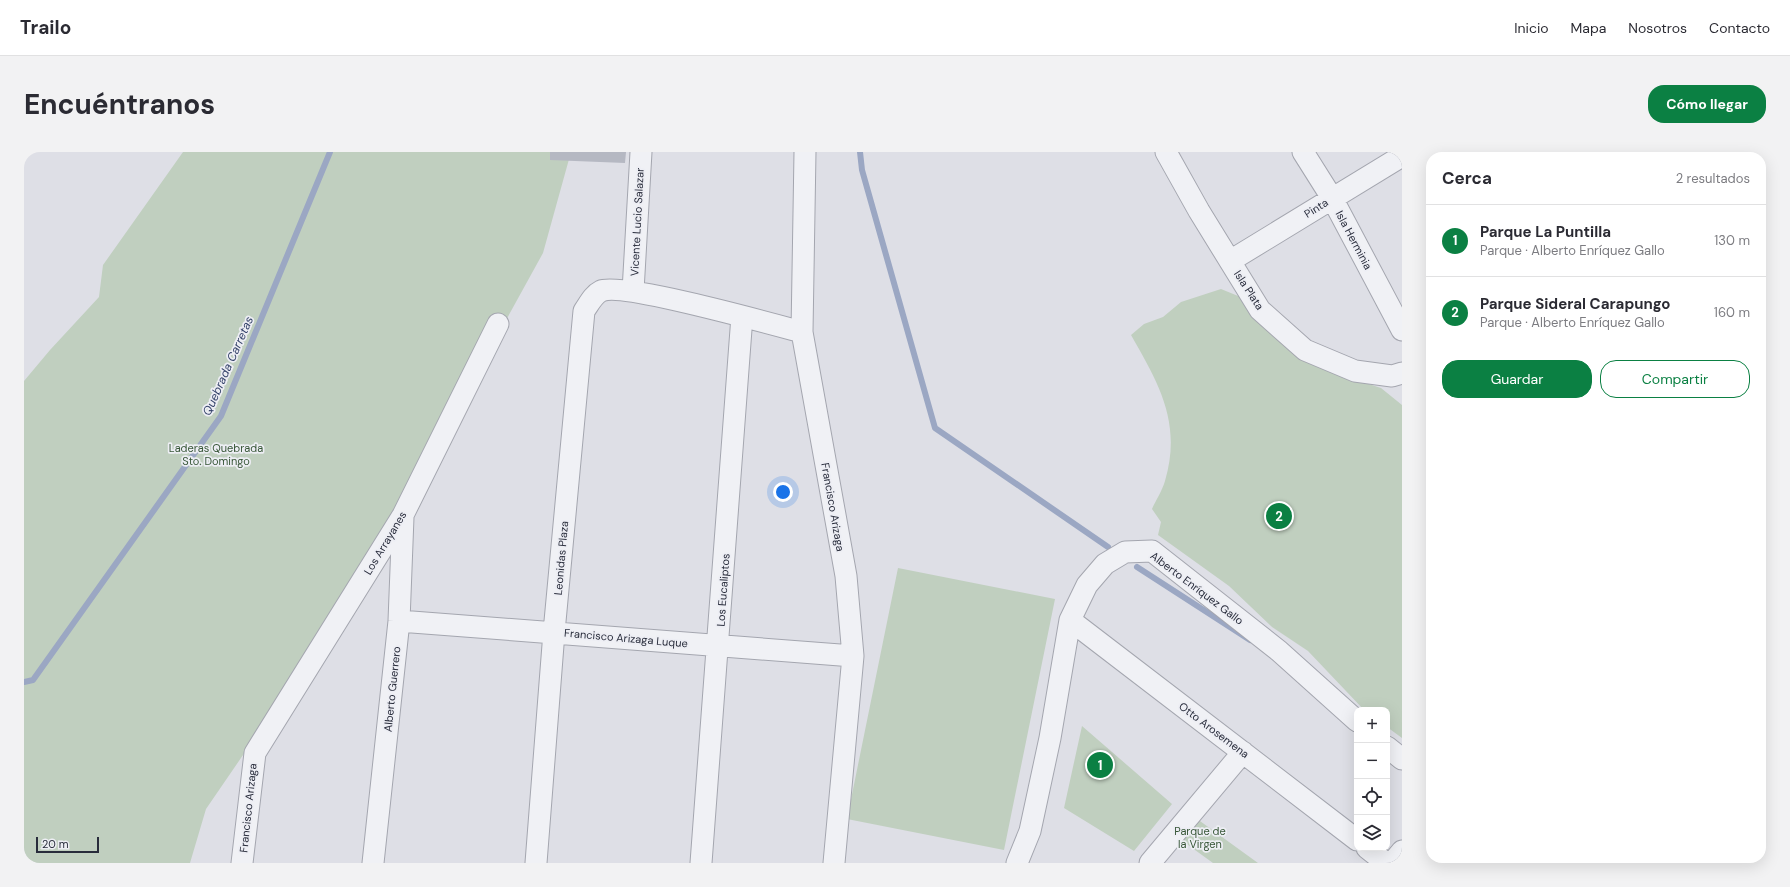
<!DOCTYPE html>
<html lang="es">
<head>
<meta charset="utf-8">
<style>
	:root { --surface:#fff; --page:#f2f2f3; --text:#2b2b33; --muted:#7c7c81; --line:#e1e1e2; --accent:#0b8043 }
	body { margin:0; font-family:"DM Sans",sans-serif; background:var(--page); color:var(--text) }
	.controls { position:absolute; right:12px; bottom:12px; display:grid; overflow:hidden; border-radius:8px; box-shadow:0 4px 16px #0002 }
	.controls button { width:36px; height:36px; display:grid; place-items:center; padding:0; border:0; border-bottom:1px solid var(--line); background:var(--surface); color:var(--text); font:20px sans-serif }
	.scale { position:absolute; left:12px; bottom:10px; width:63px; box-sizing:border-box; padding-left:4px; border:2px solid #282c3b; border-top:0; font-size:11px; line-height:14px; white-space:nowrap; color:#282c3b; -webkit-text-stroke:3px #edeef4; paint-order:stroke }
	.you { position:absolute; left:759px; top:340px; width:14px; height:14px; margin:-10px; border:3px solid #fff; border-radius:50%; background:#1a73e8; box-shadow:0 0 0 6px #1a73e833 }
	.badge { display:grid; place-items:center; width:26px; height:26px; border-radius:50%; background:var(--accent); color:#fff; font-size:13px; font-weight:700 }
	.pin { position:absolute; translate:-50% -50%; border:2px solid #fff; box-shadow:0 1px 4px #0006 }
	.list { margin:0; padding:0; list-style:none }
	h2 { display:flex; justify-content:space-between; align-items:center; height:52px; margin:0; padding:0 16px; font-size:17px }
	h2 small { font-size:13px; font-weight:400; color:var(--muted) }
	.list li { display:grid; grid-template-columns:26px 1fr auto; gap:12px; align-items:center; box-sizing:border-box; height:72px; padding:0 16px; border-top:1px solid var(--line) }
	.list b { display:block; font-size:15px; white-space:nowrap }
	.list p { margin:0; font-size:13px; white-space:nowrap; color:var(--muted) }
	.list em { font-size:13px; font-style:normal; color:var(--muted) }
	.actions { display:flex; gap:8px; padding:12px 16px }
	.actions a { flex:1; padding:9px 0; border:1px solid var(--accent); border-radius:16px; text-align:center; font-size:14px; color:var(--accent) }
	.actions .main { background:var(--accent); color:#fff }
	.icon { flex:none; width:22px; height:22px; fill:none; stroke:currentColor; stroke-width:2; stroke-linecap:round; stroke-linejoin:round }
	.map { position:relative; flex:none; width:1378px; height:711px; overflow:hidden; border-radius:16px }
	header { display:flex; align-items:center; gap:24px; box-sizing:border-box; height:56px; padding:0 20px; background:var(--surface); border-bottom:1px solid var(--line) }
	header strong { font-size:19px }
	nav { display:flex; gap:22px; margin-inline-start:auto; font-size:14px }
	.intro { display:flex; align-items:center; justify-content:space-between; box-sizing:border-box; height:96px; padding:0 24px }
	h1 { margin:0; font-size:28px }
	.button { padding:10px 18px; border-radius:16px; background:var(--accent); color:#fff; font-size:14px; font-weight:700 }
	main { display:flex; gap:24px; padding:0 24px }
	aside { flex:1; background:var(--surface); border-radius:16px; box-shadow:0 4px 16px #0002 }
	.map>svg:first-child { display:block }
	.green { fill:#c0cfbf }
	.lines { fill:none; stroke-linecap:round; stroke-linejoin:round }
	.stream { stroke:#9ba7c3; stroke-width:6 }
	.building { fill:#b5b8c2 }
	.minor-casing { stroke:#a4a6af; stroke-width:23 }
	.minor { stroke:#f0f1f5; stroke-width:21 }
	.labels { text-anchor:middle; stroke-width:3.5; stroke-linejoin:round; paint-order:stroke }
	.street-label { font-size:11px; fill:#282c3b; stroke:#edeef4 }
	.park-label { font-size:11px; fill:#375637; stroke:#edeef4 }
	.water-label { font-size:12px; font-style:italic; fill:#36446b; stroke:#edeef4 }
</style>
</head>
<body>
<header>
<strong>Trailo</strong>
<nav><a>Inicio</a><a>Mapa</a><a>Nosotros</a><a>Contacto</a></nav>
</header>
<div class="intro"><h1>Encuéntranos</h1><a class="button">Cómo llegar</a></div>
<main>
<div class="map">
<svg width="1378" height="711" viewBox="0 0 1378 711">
	<rect width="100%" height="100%" fill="#dedfe6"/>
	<path class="green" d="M159,0H547L519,101L410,299L372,380L182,657L166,711H0V229L26,198L75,145L79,113Z
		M1197,137L1219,146L1320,224L1357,236L1378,253V586L1363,575V558H1340L1284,499L1248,475L1205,434L1134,383L1137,370L1128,357C1132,348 1138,339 1141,329C1158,271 1135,232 1107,183L1120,172L1139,165L1157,150Z
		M874,416L1031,447L980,698L823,667Z
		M1058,574L1148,652L1110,699L1040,656Z
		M1169,664L1234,711H1189L1153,685Z"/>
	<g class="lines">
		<path class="stream" d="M836,0L838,18L911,276L1084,395
			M1113,415L1226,488
			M0,530L9,528L197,264L306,0"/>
	</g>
	<path class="building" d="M526,0H602L601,11L526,8Z"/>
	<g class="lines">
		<defs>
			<path id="minor" d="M781,0L778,180L822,424L829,504L810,711
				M1142,0L1175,59L1236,158L1281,198L1331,219L1368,224L1378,221
				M1279,0L1308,46L1378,178
				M1206,109L1378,4
				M609,139L617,0
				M1046,468L1333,688
				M375,469L829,504
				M1363,595L1378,607
				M1343,696L1362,711
				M218,711L231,601L379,363L474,172
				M349,711L375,469L379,365
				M512,711L530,480L560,159C565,152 569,143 577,139C597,130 748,172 778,180
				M677,711L718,164
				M993,711L1006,679L1026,586L1046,468L1063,433L1081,412L1101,400L1128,399L1255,499L1333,569
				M1126,711L1219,600
				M1368,711L1378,699"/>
		</defs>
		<use href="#minor" class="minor-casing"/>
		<use href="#minor" class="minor"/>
	</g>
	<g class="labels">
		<g class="street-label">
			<text transform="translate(1292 56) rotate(-32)" y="4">Pinta</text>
			<text transform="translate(613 70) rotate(-87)" y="4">Vicente Lucio Salazar</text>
			<text transform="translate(1330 88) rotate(62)" y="4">Isla Herminia</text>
			<text transform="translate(1225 138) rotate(57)" y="4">Isla Plata</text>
			<text transform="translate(809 355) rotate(80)" y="4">Francisco Arizaga</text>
			<text transform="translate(361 391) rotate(-59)" y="4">Los Arrayanes</text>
			<text transform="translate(537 406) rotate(-85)" y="4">Leonidas Plaza</text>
			<text transform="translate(1173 436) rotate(37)" y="4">Alberto Enríquez Gallo</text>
			<text transform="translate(699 438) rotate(-86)" y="4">Los Eucaliptos</text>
			<text transform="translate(602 486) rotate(5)" y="4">Francisco Arizaga Luque</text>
			<text transform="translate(368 537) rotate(-84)" y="4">Alberto Guerrero</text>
			<text transform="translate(1190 578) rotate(37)" y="4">Otto Arosemena</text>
			<text transform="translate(224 656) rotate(-84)" y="4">Francisco Arizaga</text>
		</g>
		<g class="park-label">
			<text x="192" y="300">Laderas Quebrada<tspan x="192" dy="13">Sto. Domingo</tspan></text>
			<text x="1176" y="683">Parque de<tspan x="1176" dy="13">la Virgen</tspan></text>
		</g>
		<g class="water-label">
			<text transform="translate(204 214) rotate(-66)" y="4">Quebrada Carretas</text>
		</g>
	</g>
</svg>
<div class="controls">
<button>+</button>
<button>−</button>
<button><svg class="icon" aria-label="locate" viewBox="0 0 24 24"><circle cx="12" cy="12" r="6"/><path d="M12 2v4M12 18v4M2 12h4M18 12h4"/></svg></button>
<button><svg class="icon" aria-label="layers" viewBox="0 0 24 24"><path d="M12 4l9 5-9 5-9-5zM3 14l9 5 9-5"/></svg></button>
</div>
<div class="scale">20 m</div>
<div class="you"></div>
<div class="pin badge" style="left:1076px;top:613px">1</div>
<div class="pin badge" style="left:1255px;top:364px">2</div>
</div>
<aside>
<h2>Cerca<small>2 resultados</small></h2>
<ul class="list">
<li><span class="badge">1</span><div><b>Parque La Puntilla</b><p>Parque · Alberto Enríquez Gallo</p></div><em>130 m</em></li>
<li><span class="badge">2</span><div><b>Parque Sideral Carapungo</b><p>Parque · Alberto Enríquez Gallo</p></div><em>160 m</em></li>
</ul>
<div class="actions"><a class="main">Guardar</a><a>Compartir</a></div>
</aside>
</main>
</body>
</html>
